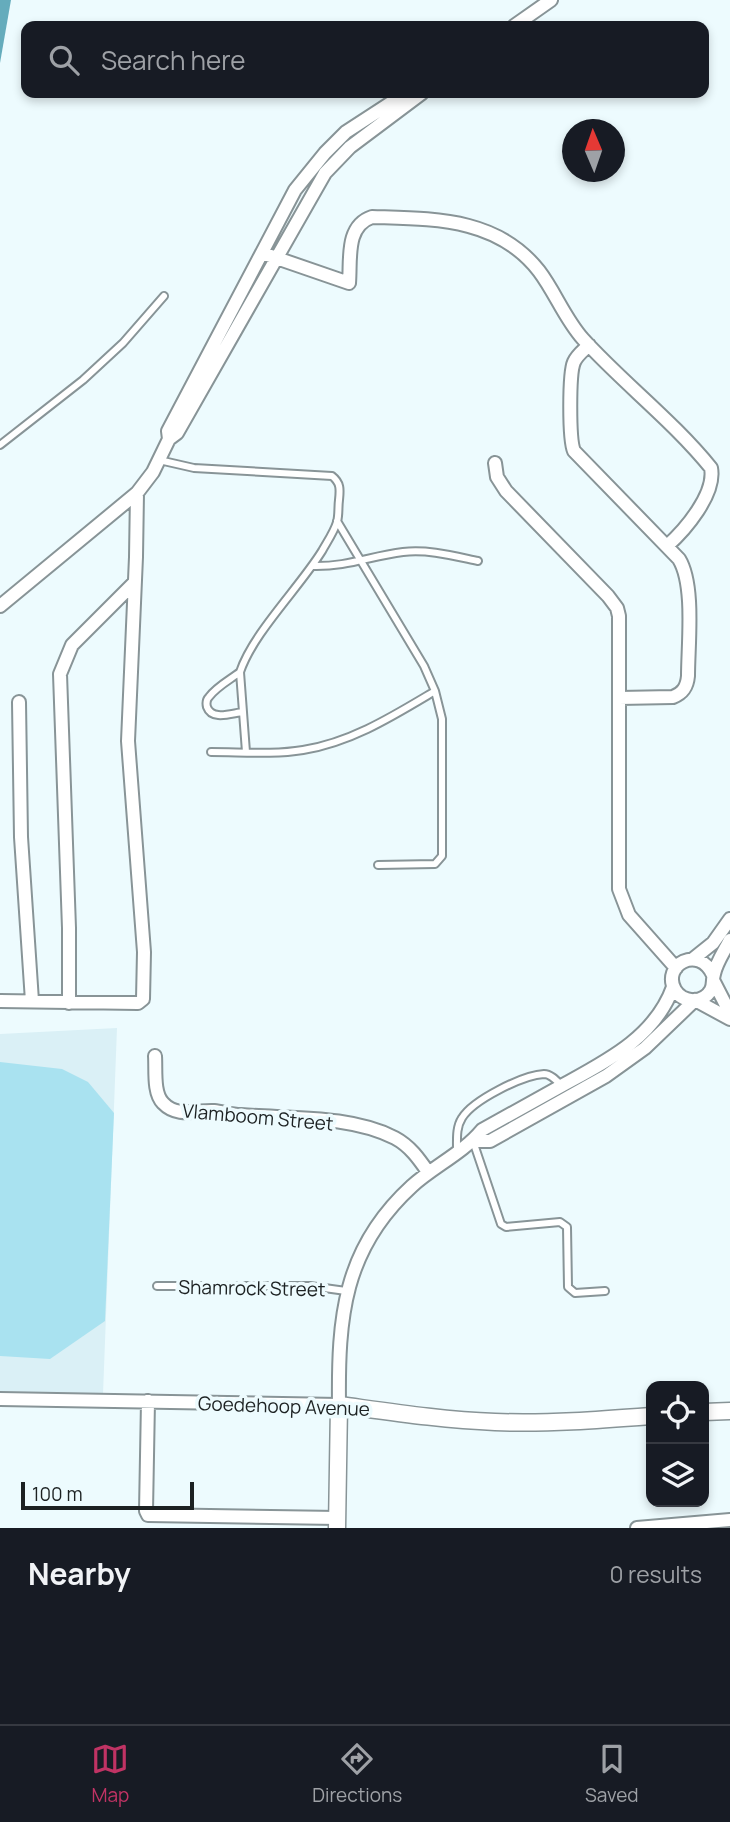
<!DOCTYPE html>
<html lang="en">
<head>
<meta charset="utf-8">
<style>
	:root { --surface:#171b24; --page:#242831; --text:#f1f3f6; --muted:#9ea1a6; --line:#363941; --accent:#c03364 }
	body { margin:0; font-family:Manrope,sans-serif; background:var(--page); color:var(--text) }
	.controls { position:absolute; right:21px; bottom:21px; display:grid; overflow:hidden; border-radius:14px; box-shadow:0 4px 10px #0003 }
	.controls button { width:63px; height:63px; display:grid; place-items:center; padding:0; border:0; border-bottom:2px solid var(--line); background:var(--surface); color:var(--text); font:35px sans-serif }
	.compass { position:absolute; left:562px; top:119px; width:63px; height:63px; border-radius:50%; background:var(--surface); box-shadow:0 4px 10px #0003; rotate:358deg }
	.scale { position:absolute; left:21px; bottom:18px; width:173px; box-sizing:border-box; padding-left:7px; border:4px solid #1c2122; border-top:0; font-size:19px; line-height:24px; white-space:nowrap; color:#1c2122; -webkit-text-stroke:5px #edfbfe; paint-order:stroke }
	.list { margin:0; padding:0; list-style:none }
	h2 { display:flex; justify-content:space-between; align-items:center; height:91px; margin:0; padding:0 28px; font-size:30px }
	h2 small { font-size:23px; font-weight:400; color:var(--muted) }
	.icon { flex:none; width:38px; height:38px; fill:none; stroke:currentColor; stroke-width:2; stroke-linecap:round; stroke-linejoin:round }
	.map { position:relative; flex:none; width:730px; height:1528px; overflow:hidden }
	.search { position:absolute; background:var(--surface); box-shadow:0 4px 10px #0003; left:21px; right:21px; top:21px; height:77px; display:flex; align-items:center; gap:18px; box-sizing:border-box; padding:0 24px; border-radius:14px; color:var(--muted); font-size:26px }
	.sheet { height:196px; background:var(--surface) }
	nav { display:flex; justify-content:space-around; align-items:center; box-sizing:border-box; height:98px; border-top:2px solid var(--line); background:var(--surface); font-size:19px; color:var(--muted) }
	nav a { display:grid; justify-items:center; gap:4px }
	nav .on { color:var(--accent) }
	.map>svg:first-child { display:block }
	.built { fill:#daf0f6 }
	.green { fill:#a9e2f0 }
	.water { fill:#65acbc }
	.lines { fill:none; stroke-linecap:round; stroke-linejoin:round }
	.service-casing { stroke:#889497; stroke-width:10 }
	.minor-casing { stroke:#889497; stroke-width:16 }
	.tertiary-casing { stroke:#889497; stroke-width:19 }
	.service { stroke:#fff; stroke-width:6 }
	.minor { stroke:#fff; stroke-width:12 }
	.tertiary { stroke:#fff; stroke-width:16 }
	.labels { text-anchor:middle; stroke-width:7; stroke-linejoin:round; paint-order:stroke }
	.street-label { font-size:19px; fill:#1c2122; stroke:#edfbfe }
</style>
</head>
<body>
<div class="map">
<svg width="730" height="1528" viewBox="0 0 730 1528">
	<rect width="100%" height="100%" fill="#edfbfe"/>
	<path class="built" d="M117,1028L103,1394L0,1393V1034Z"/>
	<path class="green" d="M0,1062L62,1069L88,1082L114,1113L105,1321L50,1359L0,1356Z"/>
	<path class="water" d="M0,0H11L0,63Z"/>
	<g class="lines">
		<defs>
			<path id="service" d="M0,445L83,380L123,343L164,296
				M159,460L194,468L332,476C341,483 340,490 339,500C338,507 339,515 337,522C334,532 327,542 322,551C299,588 253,633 240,672L246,752
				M312,566C348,567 370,556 403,552C428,549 454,556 478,561
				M240,672C231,679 216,687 209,697C206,700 206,703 207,707C212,721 232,713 243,712
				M211,752C242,752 273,755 303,750C352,742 393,716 435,691L424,666L337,521
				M378,865L435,864L442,856V719L435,691
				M473,1141L501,1224L506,1227L560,1222L567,1227L568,1287L575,1293L605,1291
				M457,1150C457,1139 456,1127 462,1118C473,1100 523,1075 544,1074C551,1074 557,1081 562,1086
				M157,1286H310L346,1291"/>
			<path id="minor" d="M514,26L551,0
				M262,253L349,283C351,260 345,226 372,217C433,219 497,217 539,271C555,292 565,319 583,339C623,383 673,421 711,468C716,494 685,530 667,546
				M589,345C584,350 577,355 574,362C569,373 569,440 574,451L679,559C695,585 688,644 688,676C687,687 683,693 673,697L619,698
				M169,439L168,431L295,190L325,153L346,132L406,93
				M495,463L497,477L506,491L608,596L617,608L619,616V889L629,915L676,968
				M0,606L137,493L153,472L169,439L177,433L325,173L350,147L422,93
				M19,702L21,837L32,1001
				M693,959L713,943L730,919
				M713,975C699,944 661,965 675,990C683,1003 703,1004 711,990C714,984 712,980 714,974C716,963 725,950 730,940
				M714,982L730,1013
				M0,1001L138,1003L143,999L144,952L128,741L136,557L137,493
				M69,1003V928L60,674L72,645L135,582
				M155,1056C156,1070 153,1093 163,1103C177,1118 197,1110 214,1111C223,1112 232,1115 241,1115C289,1119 351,1115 395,1138C410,1146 419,1159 428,1172
				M473,1141H490L606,1076L645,1048L695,1000L730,1019
				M0,1399L339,1405C338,1318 343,1249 412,1186C434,1166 463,1153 482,1130C509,1115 536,1100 563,1085C607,1061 655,1037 673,987
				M148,1401L146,1511L148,1515L338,1518
				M637,1528L730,1520"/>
			<path id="tertiary" d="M704,1412L730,1411
				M337,1528L339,1405C391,1412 443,1420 495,1422C547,1424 599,1420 651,1416"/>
		</defs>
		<use href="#service" class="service-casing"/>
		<use href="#minor" class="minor-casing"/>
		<use href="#tertiary" class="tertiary-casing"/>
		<use href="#service" class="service"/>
		<use href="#minor" class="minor"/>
		<use href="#tertiary" class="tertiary"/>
	</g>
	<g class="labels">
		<g class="street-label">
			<text transform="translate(258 1117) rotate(5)" y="7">Vlamboom Street</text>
			<text transform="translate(252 1288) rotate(1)" y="7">Shamrock Street</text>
			<text transform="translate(284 1406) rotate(2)" y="7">Goedehoop Avenue</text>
		</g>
	</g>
</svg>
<div class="controls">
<button><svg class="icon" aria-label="locate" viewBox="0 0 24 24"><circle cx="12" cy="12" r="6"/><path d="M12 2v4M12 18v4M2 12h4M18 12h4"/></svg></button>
<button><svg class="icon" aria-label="layers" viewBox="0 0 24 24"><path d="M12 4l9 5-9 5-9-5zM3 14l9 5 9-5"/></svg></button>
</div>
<svg class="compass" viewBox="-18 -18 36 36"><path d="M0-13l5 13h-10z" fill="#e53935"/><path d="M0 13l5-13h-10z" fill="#9ea1a6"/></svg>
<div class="scale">100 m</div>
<div class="search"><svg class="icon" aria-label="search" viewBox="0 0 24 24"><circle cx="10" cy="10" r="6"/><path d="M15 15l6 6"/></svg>Search here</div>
</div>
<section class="sheet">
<h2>Nearby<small>0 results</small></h2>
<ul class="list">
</ul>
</section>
<nav>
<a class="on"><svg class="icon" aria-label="map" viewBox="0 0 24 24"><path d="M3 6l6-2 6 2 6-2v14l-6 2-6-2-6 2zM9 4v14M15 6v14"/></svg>Map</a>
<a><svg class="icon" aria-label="directions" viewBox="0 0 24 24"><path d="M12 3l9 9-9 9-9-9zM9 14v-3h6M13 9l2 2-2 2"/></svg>Directions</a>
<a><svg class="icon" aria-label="saved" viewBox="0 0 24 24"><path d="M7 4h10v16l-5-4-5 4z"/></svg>Saved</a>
</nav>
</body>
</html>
